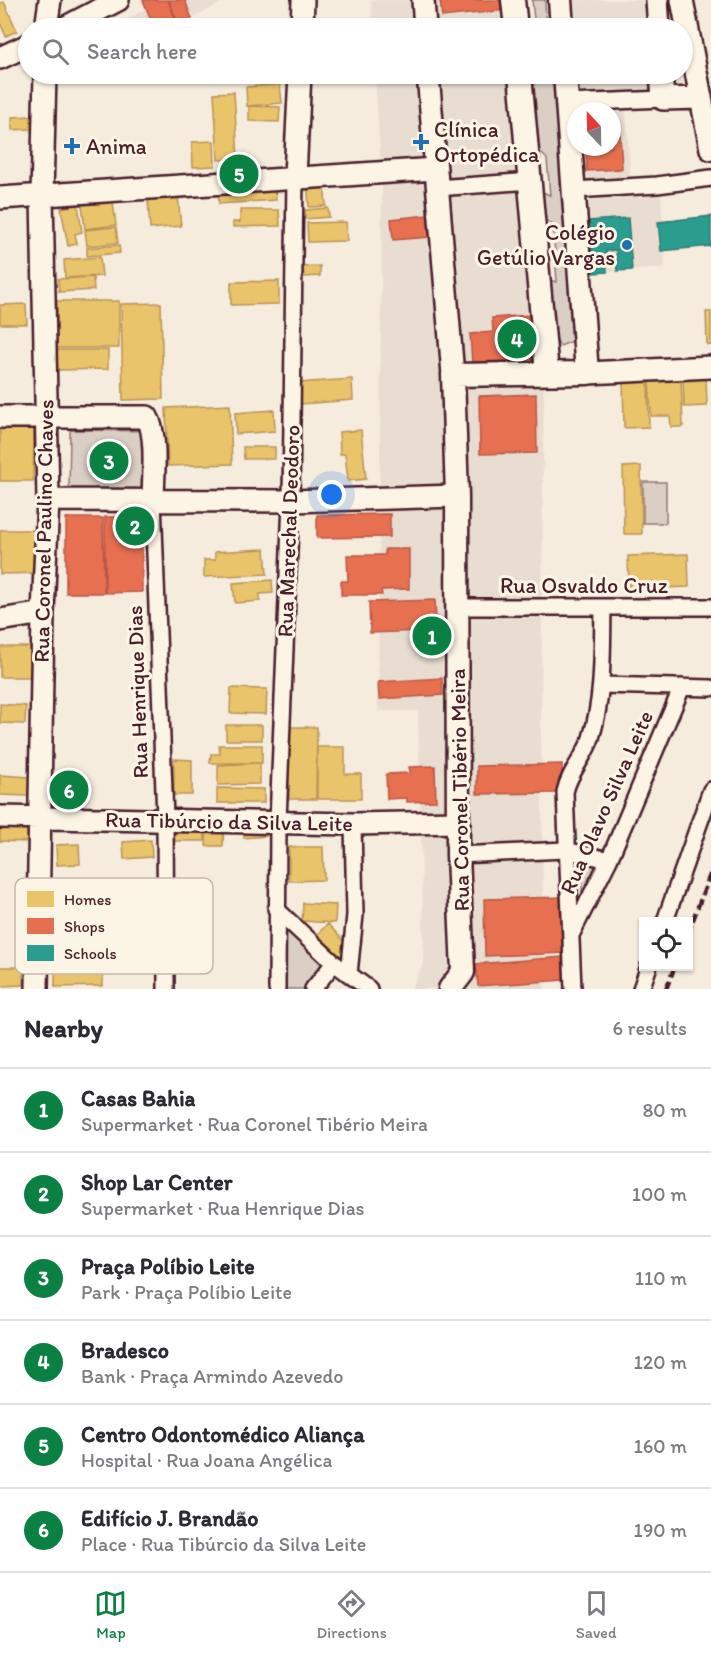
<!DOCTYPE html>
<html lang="en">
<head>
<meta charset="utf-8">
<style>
	:root { --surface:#fff; --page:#f2f2f3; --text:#2b2b33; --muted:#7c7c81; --line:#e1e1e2; --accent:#0b8043 }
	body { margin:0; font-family:Itim,sans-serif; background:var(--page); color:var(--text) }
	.controls { position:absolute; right:18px; bottom:18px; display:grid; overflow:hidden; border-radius:0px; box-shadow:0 2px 4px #0004 }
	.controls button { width:54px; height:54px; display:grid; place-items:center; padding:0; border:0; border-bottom:2px solid var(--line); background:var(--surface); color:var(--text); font:30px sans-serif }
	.compass { position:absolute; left:567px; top:102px; width:54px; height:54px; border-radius:50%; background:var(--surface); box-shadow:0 2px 4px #0004; rotate:338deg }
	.you { position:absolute; left:332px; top:495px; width:21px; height:21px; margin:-15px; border:4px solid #fff; border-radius:50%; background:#1a73e8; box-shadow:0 0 0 9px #1a73e833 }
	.badge { display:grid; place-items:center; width:39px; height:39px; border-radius:50%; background:var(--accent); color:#fff; font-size:20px; font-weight:700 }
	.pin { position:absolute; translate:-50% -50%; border:3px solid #fff; box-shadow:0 2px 6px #0006 }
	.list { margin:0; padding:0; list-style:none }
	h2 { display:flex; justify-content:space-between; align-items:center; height:78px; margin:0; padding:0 24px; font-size:26px }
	h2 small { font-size:20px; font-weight:400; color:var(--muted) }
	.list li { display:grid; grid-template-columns:39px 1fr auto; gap:18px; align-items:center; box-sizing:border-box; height:84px; padding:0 24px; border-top:2px solid var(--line) }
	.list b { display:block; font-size:22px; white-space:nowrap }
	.list p { margin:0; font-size:20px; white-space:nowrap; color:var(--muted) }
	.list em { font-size:20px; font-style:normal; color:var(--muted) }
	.icon { flex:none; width:33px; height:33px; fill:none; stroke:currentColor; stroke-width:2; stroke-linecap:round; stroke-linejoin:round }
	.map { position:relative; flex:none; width:711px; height:989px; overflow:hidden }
	.search { position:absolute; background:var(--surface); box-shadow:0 2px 4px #0004; left:18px; right:18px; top:18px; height:66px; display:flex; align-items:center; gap:15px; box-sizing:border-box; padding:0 21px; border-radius:33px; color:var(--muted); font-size:22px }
	.sheet { height:582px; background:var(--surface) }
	nav { display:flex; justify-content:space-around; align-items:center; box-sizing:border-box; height:84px; border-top:2px solid var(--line); background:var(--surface); font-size:16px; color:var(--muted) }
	nav a { display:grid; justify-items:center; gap:3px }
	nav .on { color:var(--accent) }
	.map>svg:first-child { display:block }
	.built { fill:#e8ddd0 }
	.green { fill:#dbcec4; stroke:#927678; stroke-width:1.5 }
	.homes { fill:#e9c46a; stroke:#b99257; stroke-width:1.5 }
	.shops { fill:#e76f51; stroke:#b85746; stroke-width:1.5 }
	.schools { fill:#2a9d8f; stroke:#347771; stroke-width:1.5 }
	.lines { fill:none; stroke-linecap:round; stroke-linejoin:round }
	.street-casing { stroke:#4a1f2b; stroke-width:20 }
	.secondary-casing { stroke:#4a1f2b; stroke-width:26 }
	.primary-casing { stroke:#4a1f2b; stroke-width:27 }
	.street { stroke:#fcf5e5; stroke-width:15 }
	.secondary { stroke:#fcf5e5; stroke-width:21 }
	.primary { stroke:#fcf5e5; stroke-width:22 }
	.rail { stroke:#4a1f2b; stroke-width:4.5; stroke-dasharray:9 4.5; stroke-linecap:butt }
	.poi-dot { fill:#1f6fb2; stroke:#fcf5e5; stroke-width:2 }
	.labels { text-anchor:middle; stroke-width:6; stroke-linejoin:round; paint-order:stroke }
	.poi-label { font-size:22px; fill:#4a1f2b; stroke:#fcf5e5; text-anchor:start }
	.street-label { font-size:22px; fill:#4a1f2b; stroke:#fcf5e5 }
	.key { fill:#fcf5e5; stroke:#c7b5ad; stroke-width:1.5 }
	.key-label { font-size:16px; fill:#4a1f2b }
</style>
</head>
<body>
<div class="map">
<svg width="711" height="989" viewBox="0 0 711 989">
	<rect width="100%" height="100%" fill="#f5ecde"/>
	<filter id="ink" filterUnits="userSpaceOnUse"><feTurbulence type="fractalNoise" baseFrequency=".0167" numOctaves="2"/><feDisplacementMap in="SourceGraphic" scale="12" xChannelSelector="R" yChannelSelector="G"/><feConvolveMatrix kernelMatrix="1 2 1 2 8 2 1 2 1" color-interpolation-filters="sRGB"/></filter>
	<g filter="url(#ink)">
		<path class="built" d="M162,0H226L175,28H111Z
			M371,0H507L510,28H373Z
			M567,0H650L652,28H569Z
			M375,74H515L544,366L541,726L544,989H411L424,963L418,711H378L382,185Z
			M573,74H655L658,107L626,108L631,188L582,191L579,147H612V111H576Z
			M661,196L665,268L593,273L588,200Z"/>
		<path class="green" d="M532,0H545L546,28H535Z
			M530,74H559L575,334L573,341L560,346L553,333L548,280L557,282L553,225L543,219L540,191L550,195L547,159L536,148Z
			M70,430L149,431L148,492H69Z
			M643,482H666V523H643Z
			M581,862L610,869L583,920Z
			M281,922L329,962L307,989H280Z"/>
		<path class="homes" d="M4,2L17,31L6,36L0,23V3Z
			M280,84L282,103L247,106L246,87Z
			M234,92L238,159L218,160L214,93Z
			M249,106L280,107L279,122L249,121Z
			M31,116L32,129L12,130V117Z
			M214,141L215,166L193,167L192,142Z
			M324,180L326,206L309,207L307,181Z
			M275,182L276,200L219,204L218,187Z
			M178,196L181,226L150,229L148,199Z
			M113,202L116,225L85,229L82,205Z
			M78,205L82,232L75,234L77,244L68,246L61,208Z
			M328,208L329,217L305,219V210Z
			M240,210H279L280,226L233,227V222H240Z
			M346,222L347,241L308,242L307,223Z
			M116,227L118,243L87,246L85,230Z
			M119,245L120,253L87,256V248Z
			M100,257L102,276L65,278L64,260Z
			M320,266V276L304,277L303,267Z
			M93,277L94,290L59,292L58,279Z
			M279,281V304L231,305V282Z
			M57,301H119V348H57Z
			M161,303L163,399L123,400L121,304Z
			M26,304L27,324H0V305Z
			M706,312H711V345H707Z
			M57,350H108V369L57,370Z
			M706,377L707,406L684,407L683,378Z
			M648,378L649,427L624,428L623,379Z
			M352,379L353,400L300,404L298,383Z
			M681,380L683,427H671L670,416H651L649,382Z
			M230,405L232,464L168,466L166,408Z
			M274,410L275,431L236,434L235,413Z
			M34,425L33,481H0V426Z
			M361,430L366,479L348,481L345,454H340L339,432Z
			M243,447H275V459H244Z
			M641,466L642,534H624L623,467Z
			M0,530H41V573L0,574Z
			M265,549L267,574L204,577V560H215V552Z
			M688,554L689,587L629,589L628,556Z
			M272,580L273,593L260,594V601L235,603L233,583Z
			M0,647H31V677H0Z
			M231,688L267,689L266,714L230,713Z
			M0,704L26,706L25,724L0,723Z
			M226,725H262V740H226Z
			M289,727H317L316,799H289Z
			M219,745H262V763H210L211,754H220Z
			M317,747H345V774H361V799H317Z
			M174,759L192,760V795H174Z
			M260,763V784L218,785V765Z
			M0,775L29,777L28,796L0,795Z
			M82,778V802H56L55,779Z
			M217,788L264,789V803H217Z
			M207,822H224L223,846H206Z
			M27,823V842L0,841V827Z
			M266,823V836L244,838L243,825Z
			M174,824L205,830V841H174Z
			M151,840L152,857L124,859L123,842Z
			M79,844L80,864L57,865L56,845Z
			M289,847H323L324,880L289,881Z
			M303,903L336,905L335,923L302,921Z
			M328,924L350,948L338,960L315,936Z
			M103,964V986L55,987V965Z
			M0,967H23V985L0,986Z"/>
		<path class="shops" d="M143,0H168L178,26L154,28Z
			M169,0H185L192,19L178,24Z
			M440,0H505L506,10L442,17Z
			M578,74H611V76L578,78Z
			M612,134H620L622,169L587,171L586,147H612Z
			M428,215L430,237L393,240L391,219Z
			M530,315L532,359L472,363L470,334L493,332L492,318Z
			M536,394L537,453L480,454L479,396Z
			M390,514V537L317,538V515Z
			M105,517H142V592L105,593Z
			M66,518H103L104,593H66Z
			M385,549H409V589L381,590L382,595H341V581H348L347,555H385Z
			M435,600L436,623H421V631L370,633L369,602Z
			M442,678L443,695L379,699L378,682Z
			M562,764V793L477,794V766Z
			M435,766L436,801L407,802V798L387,799L386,774L410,773L409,767Z
			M566,897L567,953L485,956L484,899Z
			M562,957L564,980L478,986L476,964Z"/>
		<path class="schools" d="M711,216V246L661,251L658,222Z
			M628,218L632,270L617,271L616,250L606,251L607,272L593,273L589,221Z"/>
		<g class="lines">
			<defs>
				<path id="street" d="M568,103L663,99
					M437,188L531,181
					M574,190L657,185L711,178
					M153,501L165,818L166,989
					M457,607H711
					M601,685L711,688
					M458,855L565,850L609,860
					M276,909L334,963L369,989
					M665,921L711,790
					M572,933L609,860L682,687
					M349,974L355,915L353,824
					M277,989L278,821L291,501L295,176
					M313,989L334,963
					M573,989L565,792C569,772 585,757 591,738C604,696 602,651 603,608
					M641,989L649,966"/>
				<path id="secondary" d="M423,0L425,28
					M657,0L659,28
					M682,0L711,149
					M46,28L50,0
					M64,28L118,0
					M302,28L303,0
					M0,58L28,45
					M428,74L453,375
					M661,74L663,99L700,98
					M295,176L300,74
					M0,198L436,169
					M587,373L711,367
					M0,417H147C158,435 153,480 153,501
					M48,500L291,501L457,496
					M0,620L43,613
					M0,817L353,824L459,822
					M37,989L43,613L48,500L42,195L45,74"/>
				<path id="primary" d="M513,0L516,28
					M560,0L562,28
					M520,74L547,373
					M450,989L463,972L458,855L457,496L453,375L587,373L565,74"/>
			</defs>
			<use href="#street" class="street-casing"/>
			<use href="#secondary" class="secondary-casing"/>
			<use href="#primary" class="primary-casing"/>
			<use href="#street" class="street"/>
			<use href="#secondary" class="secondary"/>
			<use href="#primary" class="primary"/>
			<path class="rail" d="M688,933L711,872
				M666,989L675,966"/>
		</g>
	</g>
	<g class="poi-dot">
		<path d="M418 133h6v6h6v6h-6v6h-6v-6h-6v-6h6z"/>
		<path d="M69 137h6v6h6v6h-6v6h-6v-6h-6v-6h6z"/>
		<circle cx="627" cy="245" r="6"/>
	</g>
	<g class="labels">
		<g class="poi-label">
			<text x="434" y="137">Clínica<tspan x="434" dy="25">Ortopédica</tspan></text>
			<text x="86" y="154">Anima</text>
			<text x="615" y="240" text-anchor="end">Colégio<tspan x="615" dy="25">Getúlio Vargas</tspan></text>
		</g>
		<g class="street-label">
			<text transform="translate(43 531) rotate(-89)" y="8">Rua Coronel Paulino Chaves</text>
			<text transform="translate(288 531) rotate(-88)" y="8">Rua Marechal Deodoro</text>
			<text x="584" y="593">Rua Osvaldo Cruz</text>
			<text transform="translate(137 692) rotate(-92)" y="8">Rua Henrique Dias</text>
			<text transform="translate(459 790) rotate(-91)" y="8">Rua Coronel Tibério Meira</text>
			<text transform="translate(606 802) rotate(-66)" y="8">Rua Olavo Silva Leite</text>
			<text transform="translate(229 821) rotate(1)" y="8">Rua Tibúrcio da Silva Leite</text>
		</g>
	</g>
	<rect x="15" y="878" width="198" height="96" rx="9" class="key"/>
	<rect x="27" y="891" width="27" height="16" fill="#e9c46a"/>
	<rect x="27" y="918" width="27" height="16" fill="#e76f51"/>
	<rect x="27" y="945" width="27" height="16" fill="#2a9d8f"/>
	<g class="key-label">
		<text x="64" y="905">Homes</text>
		<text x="64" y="932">Shops</text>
		<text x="64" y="959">Schools</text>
	</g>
</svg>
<div class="controls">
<button><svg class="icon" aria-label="locate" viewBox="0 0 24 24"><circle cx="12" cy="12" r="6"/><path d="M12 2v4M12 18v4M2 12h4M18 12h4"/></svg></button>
</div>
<svg class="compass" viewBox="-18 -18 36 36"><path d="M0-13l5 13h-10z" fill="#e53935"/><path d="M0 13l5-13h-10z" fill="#7c7c81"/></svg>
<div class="you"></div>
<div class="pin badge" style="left:432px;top:636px">1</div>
<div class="pin badge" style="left:135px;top:526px">2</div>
<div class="pin badge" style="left:109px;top:461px">3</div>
<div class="pin badge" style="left:517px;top:339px">4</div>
<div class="pin badge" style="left:239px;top:174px">5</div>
<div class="pin badge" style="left:69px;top:790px">6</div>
<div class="search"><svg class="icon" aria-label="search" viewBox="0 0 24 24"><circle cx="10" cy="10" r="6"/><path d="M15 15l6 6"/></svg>Search here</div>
</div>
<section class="sheet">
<h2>Nearby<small>6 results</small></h2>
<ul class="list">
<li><span class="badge">1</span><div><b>Casas Bahia</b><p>Supermarket · Rua Coronel Tibério Meira</p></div><em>80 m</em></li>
<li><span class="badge">2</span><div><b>Shop Lar Center</b><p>Supermarket · Rua Henrique Dias</p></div><em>100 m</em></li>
<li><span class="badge">3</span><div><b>Praça Políbio Leite</b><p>Park · Praça Políbio Leite</p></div><em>110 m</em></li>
<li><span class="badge">4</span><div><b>Bradesco</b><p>Bank · Praça Armindo Azevedo</p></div><em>120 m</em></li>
<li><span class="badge">5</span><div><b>Centro Odontomédico Aliança</b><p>Hospital · Rua Joana Angélica</p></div><em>160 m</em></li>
<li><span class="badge">6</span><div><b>Edifício J. Brandão</b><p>Place · Rua Tibúrcio da Silva Leite</p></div><em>190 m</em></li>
</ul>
</section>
<nav>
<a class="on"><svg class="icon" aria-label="map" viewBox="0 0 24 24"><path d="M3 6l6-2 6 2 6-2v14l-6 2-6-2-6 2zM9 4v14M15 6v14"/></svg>Map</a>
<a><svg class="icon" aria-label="directions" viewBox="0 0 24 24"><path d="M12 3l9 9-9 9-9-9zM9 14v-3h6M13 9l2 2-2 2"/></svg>Directions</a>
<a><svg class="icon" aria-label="saved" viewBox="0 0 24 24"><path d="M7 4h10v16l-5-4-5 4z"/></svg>Saved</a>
</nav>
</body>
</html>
